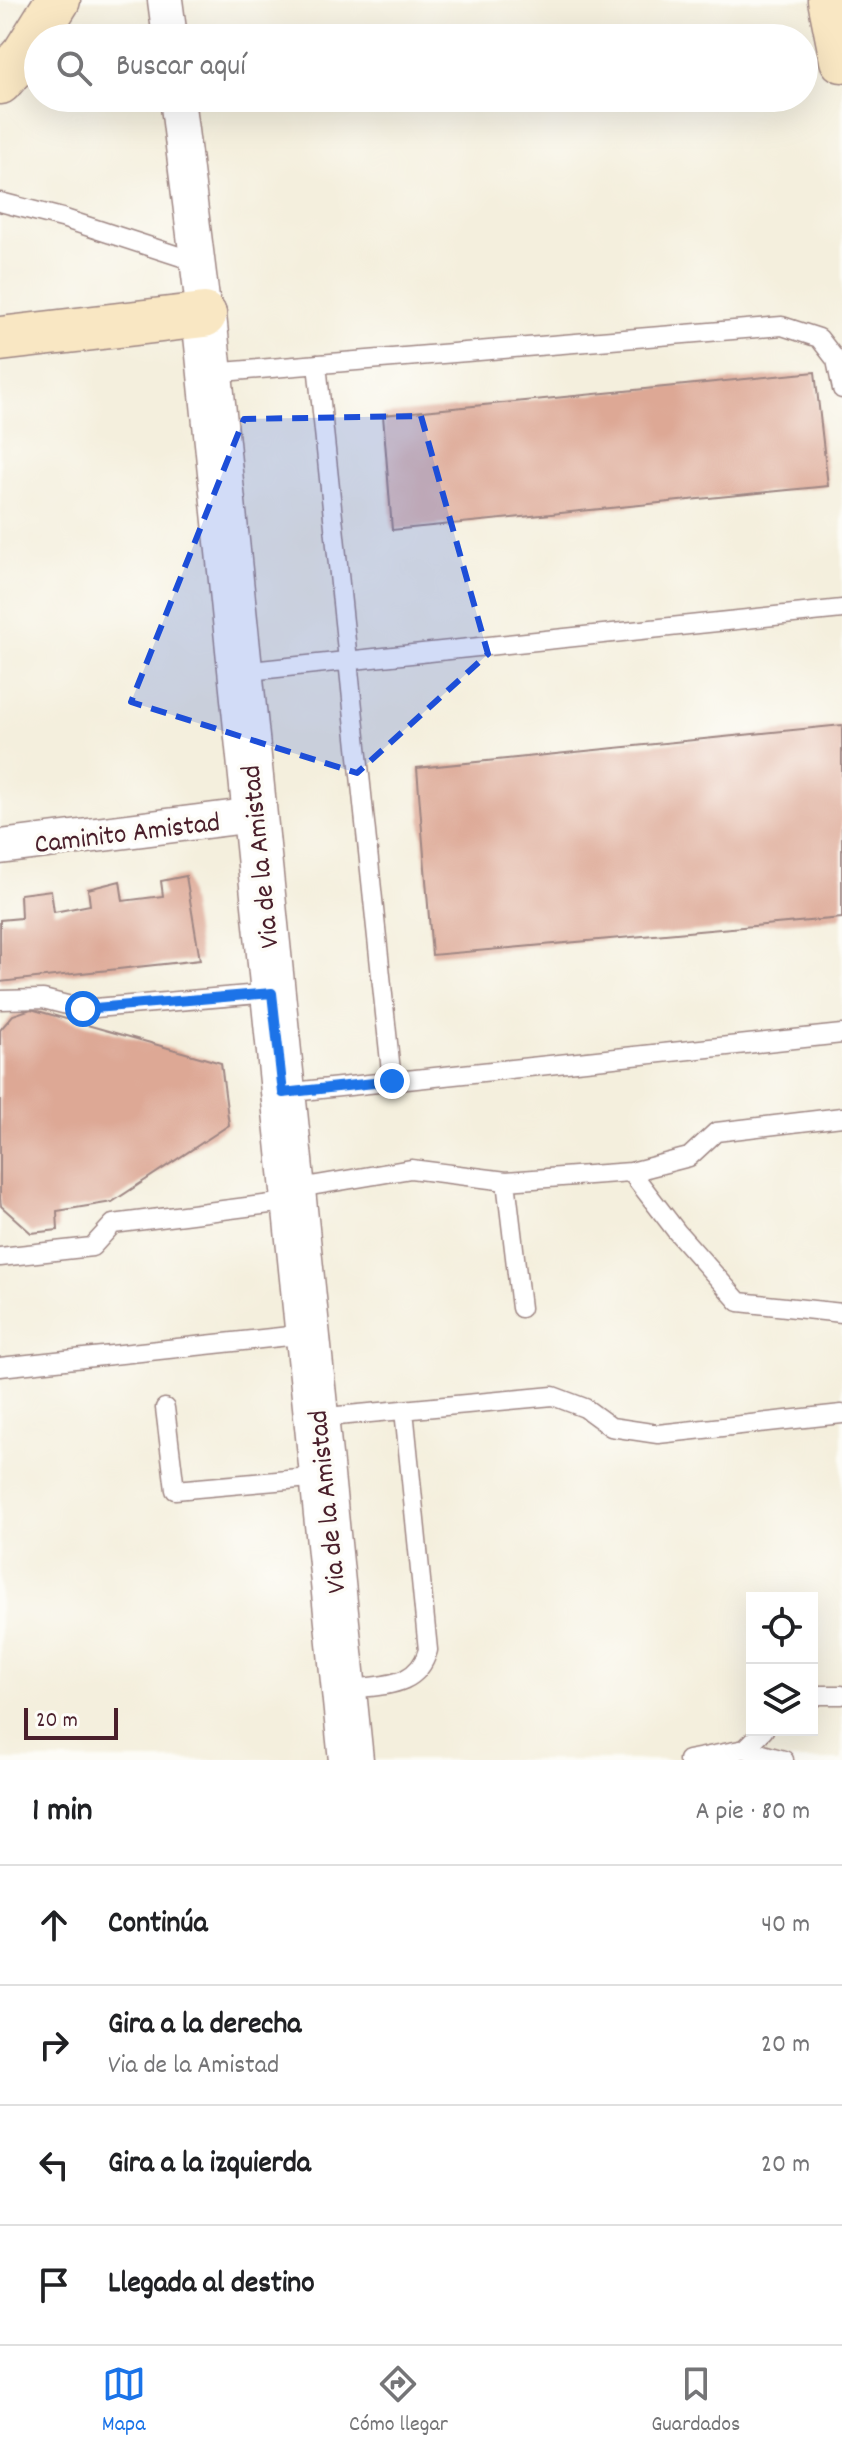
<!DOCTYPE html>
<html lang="es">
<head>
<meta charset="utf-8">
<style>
	:root { --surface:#fff; --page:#f6f6f6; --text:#202124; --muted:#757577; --line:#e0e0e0; --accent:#1a73e8 }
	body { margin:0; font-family:Dekko,sans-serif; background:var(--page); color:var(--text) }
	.controls { position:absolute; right:24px; bottom:24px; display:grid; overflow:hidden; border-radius:0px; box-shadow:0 8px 32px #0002 }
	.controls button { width:72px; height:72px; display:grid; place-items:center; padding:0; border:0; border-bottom:2px solid var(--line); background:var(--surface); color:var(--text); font:40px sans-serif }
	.scale { position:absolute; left:24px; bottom:20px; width:94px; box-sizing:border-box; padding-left:8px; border:4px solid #4a1f2b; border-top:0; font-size:22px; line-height:28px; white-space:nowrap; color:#4a1f2b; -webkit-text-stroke:6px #fdfcf7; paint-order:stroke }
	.stop { position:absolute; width:24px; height:24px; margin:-18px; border:6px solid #1a73e8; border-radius:50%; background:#fff }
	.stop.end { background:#1a73e8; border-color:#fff; box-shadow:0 2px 8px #0008 }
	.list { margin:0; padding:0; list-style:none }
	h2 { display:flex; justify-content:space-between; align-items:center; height:104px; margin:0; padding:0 32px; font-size:34px }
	h2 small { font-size:26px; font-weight:400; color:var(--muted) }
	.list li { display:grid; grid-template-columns:52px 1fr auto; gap:24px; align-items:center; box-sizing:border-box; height:120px; padding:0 32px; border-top:2px solid var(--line) }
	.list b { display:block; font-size:30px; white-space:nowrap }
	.list p { margin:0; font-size:26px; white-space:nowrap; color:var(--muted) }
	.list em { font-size:26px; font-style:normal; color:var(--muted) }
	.icon { flex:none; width:44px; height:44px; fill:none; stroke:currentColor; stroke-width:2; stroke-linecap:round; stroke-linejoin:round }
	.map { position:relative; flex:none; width:842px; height:1760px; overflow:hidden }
	.search { position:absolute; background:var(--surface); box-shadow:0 8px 32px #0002; left:24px; right:24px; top:24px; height:88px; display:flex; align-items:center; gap:20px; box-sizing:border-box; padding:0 28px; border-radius:44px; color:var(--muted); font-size:30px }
	.sheet { height:584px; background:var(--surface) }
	nav { display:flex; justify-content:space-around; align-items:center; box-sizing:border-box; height:112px; border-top:2px solid var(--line); background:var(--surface); font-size:22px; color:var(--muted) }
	nav a { display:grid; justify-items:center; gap:4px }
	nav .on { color:var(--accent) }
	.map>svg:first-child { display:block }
	.building { fill:#dda895 }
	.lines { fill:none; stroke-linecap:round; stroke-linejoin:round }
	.service-casing { stroke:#9f8784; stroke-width:21 }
	.minor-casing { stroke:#9f8784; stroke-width:37 }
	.tertiary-casing { stroke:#9f8784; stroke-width:47 }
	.secondary-casing { stroke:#9f8784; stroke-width:47 }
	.service { stroke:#fff; stroke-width:18 }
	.minor { stroke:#fff; stroke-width:34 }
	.tertiary { stroke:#fff; stroke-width:44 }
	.secondary { stroke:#f9e7c3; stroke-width:44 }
	.route { stroke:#1a73e8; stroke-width:10 }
	.marked { fill:#1d4ed8; fill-opacity:0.2; stroke:#1d4ed8; stroke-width:6; stroke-dasharray:16 10; stroke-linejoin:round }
	.labels { text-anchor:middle; stroke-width:7; stroke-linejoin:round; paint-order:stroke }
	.street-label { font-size:28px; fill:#4a1f2b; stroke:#fdfcf7 }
</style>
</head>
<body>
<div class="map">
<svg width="842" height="1760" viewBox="0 0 842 1760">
	<rect width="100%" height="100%" fill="#fdfcf7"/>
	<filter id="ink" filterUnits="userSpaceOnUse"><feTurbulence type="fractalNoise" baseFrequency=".0125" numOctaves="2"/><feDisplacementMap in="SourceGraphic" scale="16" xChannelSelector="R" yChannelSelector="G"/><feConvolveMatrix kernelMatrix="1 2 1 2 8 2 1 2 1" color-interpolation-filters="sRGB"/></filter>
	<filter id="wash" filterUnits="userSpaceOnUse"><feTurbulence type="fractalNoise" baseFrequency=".006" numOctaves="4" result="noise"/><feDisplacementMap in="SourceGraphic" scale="32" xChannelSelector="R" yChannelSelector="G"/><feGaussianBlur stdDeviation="1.8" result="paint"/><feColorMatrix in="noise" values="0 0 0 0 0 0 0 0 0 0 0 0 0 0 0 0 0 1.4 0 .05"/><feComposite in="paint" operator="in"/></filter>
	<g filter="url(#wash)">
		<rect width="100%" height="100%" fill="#f4efdd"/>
		<g id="blocks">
			<path class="building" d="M815,372L828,486L392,530L383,415Z
				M842,725V918L432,955L417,768Z
				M186,876L200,960L0,982V920L21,918L20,894L51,890L54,912L90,905L88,889L120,881L123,901L163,896L161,881Z
				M31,1009L221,1063L229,1125L112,1202L57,1211L58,1230L31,1233L1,1206L0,1199V1030L13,1015Z"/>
		</g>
	</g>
	<g filter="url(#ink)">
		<use href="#blocks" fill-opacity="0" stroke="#9f8784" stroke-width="2"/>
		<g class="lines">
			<defs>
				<path id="service" d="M0,202L62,218L197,262
					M317,364L392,1081
					M210,373L782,326L819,338L836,360L842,389
					M240,672L842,609
					M0,1000L43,999L83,1009L272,993
					M283,1093L842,1034
					M631,1172L677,1232L739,1302L842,1313
					M506,1181L631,1172L689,1157L716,1132L842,1117
					M293,1189L411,1169L506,1181L521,1308
					M0,1257L92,1247L113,1224L294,1201
					M0,1367L308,1334
					M165,1408L175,1490L322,1477
					M316,1418L553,1396L585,1408L611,1427L658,1434L842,1414
					M344,1690C380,1684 417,1690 428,1650L404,1410
					M812,1698L819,1695H842
					M745,1749L764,1730
					M688,1760L745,1749L784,1760"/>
				<path id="minor" d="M165,0L170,38
					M177,98L204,315
					M0,847L254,815"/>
				<path id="tertiary" d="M204,315L351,1760"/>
				<path id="secondary" d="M830,0L842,60
					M0,82L25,53L58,0
					M0,339L204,315"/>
			</defs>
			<use href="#service" class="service-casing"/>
			<use href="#minor" class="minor-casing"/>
			<use href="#tertiary" class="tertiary-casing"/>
			<use href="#secondary" class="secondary-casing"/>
			<use href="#service" class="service"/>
			<use href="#minor" class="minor"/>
			<use href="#tertiary" class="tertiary"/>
			<use href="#secondary" class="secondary"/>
		</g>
	</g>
	<g class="lines" filter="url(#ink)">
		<path class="route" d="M83,1009L272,993L283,1093L392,1081"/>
	</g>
	<path class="marked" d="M421,416L488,654L357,773L131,702L244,419Z"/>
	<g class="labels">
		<g class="street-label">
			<text transform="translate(127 831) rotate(-7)" y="10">Caminito Amistad</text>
			<text transform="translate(258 857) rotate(-96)" y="10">Via de la Amistad</text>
			<text transform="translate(325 1502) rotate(-96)" y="10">Via de la Amistad</text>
		</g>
	</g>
</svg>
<div class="controls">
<button><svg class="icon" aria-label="locate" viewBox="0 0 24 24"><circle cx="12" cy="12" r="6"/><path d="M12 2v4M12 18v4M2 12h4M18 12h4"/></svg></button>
<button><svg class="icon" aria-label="layers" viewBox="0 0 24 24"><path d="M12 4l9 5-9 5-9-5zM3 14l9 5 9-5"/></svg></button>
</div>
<div class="scale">20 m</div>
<div class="stop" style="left:83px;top:1009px"></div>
<div class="stop end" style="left:392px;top:1081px"></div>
<div class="search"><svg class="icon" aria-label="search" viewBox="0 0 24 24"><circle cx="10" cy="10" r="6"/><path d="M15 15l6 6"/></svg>Buscar aquí</div>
</div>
<section class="sheet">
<h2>1 min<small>A pie · 80 m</small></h2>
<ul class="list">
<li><svg class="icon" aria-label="ahead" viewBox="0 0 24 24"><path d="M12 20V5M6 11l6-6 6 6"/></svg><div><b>Continúa</b></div><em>40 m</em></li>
<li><svg class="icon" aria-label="right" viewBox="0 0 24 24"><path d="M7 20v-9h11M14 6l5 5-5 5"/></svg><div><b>Gira a la derecha</b><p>Via de la Amistad</p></div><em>20 m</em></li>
<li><svg class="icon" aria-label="left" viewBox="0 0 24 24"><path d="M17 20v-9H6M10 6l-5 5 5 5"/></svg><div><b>Gira a la izquierda</b></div><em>20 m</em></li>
<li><svg class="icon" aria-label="arrive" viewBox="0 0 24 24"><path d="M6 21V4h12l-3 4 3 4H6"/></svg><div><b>Llegada al destino</b></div></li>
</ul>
</section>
<nav>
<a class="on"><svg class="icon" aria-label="map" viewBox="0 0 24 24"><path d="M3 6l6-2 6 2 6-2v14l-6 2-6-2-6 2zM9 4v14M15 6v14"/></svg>Mapa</a>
<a><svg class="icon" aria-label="directions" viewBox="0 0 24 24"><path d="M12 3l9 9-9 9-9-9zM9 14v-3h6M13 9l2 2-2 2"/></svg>Cómo llegar</a>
<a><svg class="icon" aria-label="saved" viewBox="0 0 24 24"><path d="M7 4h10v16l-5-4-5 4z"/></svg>Guardados</a>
</nav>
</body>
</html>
